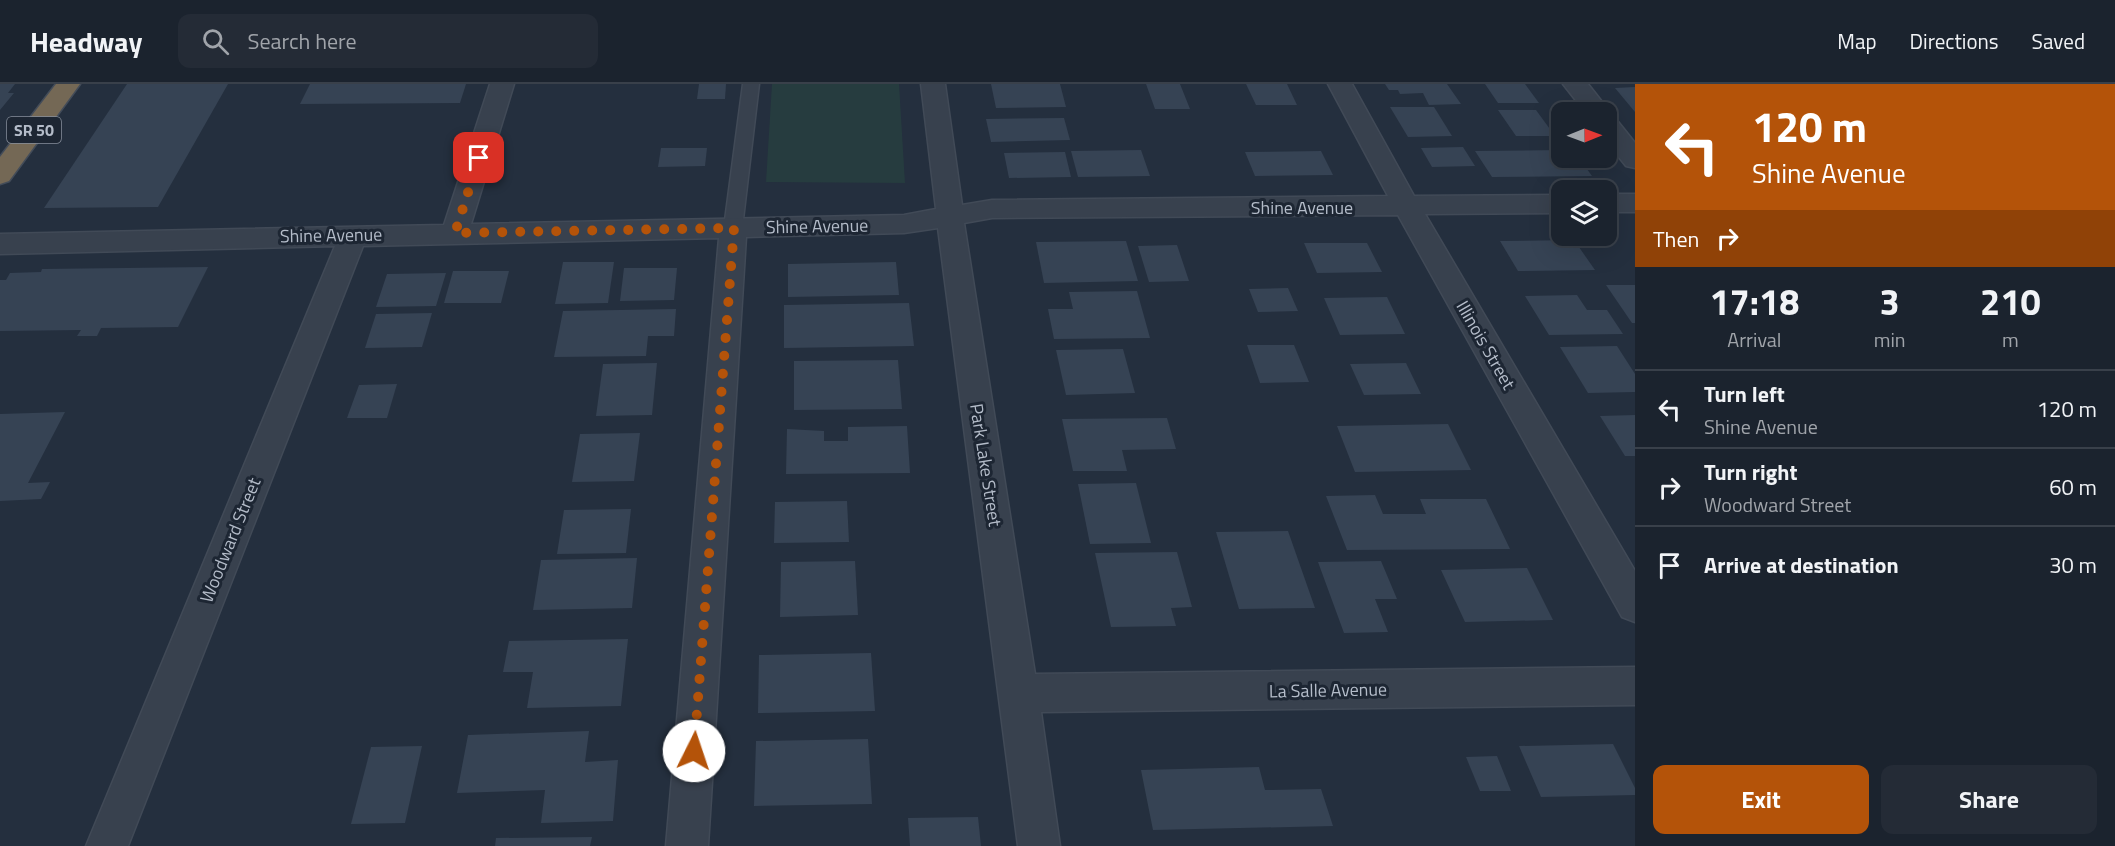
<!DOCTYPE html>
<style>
body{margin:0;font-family:"Titillium Web",sans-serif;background:#242b36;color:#f1f3f6;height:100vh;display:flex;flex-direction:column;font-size:22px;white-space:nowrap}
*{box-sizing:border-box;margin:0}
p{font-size:20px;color:#a0a4aa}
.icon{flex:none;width:33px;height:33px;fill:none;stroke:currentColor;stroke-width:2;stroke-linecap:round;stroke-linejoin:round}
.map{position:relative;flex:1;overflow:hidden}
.details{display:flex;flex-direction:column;background:#1b232e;width:480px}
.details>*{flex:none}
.banner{background:#b45309;color:#fff;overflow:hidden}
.needle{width:39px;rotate:89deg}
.controls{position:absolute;left:1551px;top:18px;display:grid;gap:12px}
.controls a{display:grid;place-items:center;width:66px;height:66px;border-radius:12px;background:#1b232e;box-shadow:0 6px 24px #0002,0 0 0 2px #39404a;font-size:30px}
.pin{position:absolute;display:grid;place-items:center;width:51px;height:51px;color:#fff;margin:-26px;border-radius:12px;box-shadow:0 3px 9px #0006}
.me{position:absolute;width:66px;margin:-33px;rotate:4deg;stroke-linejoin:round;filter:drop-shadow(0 0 4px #0008)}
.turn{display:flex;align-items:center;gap:21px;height:126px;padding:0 18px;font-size:27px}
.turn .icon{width:78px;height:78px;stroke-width:2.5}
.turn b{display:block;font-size:42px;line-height:51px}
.then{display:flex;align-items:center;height:57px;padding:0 18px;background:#0003;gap:12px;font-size:22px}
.eta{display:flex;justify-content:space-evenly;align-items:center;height:102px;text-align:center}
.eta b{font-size:36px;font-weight:700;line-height:42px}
.button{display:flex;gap:12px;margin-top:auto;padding:12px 18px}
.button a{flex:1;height:69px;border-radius:12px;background:#b45309;color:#fff;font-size:24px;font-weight:700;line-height:69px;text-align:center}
.button a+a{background:#242b36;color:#f1f3f6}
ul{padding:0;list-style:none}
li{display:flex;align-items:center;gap:18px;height:78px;padding:0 18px;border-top:2px solid #39404a}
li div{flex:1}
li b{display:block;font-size:22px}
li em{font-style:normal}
header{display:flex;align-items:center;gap:36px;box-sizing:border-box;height:84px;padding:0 30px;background:#1b232e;border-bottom:2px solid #39404a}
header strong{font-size:28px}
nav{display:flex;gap:33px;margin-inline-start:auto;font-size:21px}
.search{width:420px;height:54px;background:#242b36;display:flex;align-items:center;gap:15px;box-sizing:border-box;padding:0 21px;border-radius:12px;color:#a0a4aa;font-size:22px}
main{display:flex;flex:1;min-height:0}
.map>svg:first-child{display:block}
</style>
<header>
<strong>Headway</strong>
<div class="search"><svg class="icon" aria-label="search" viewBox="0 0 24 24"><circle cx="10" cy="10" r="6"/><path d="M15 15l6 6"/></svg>Search here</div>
<nav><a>Map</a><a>Directions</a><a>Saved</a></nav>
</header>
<main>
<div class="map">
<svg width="1635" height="762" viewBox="0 0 1635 762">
<rect width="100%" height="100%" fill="#242f3e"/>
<!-- green -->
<path fill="#263c3f" d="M772,0h127l6,99 -139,-1z"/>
<!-- building -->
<g fill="#364354">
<path d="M0,0h15l-7,9h6l-14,17z"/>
<path d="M127,0h101l-70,123 -114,1z"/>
<path d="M310,0h156l-6,19 -160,1z"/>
<path d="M699,0h27l-1,15h-28z"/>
<path d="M991,0h69l6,23 -70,1z"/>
<path d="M1146,0h34l10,25h-35z"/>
<path d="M1246,0h41l10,21h-41z"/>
<path d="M1385,0h62l14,20 -32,1 -6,-12 -23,1 -2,-4h-9z"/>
<path d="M1485,0h40l14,19h-41z"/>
<path d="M1635,3v25l-20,-24z"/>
<path d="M1390,23h44l18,29 -44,1z"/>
<path d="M1498,26h38l19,26h-39z"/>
<path d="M1064,34l6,22 -79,2 -5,-23z"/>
<path d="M1463,63l12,19 -43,1 -11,-19z"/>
<path d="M661,64h46l-2,18 -47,1z"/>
<path d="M1141,66l9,26 -72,1 -7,-26z"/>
<path d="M1562,66v8h17l13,18 -100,1 -17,-26z"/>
<path d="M1321,67l12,24 -78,1 -10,-24z"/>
<path d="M1065,68l6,25 -62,1 -5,-25z"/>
<path d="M1574,156l21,30 -77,1 -18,-30z"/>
<path d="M1126,157l12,40 -94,2 -8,-41z"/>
<path d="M1304,159h63l15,29 -65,1z"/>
<path d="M1177,161l12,36 -40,1 -11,-36z"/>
<path d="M563,178h51l-6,41 -53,1z"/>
<path d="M896,178l3,33 -111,2v-33z"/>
<path d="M208,183l-30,60 -77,1 -4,8h-20l4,-6 -81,1v-51h6l4,-7 31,-1 1,-3z"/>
<path d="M624,184h53l-3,32 -54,1z"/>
<path d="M453,187h56l-8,32h-57z"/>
<path d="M446,189l-10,33 -60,1 11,-33z"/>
<path d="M1606,201h29v38h-3z"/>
<path d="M1288,204l10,23 -40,1 -9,-23z"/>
<path d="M1137,207l13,47 -96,1 -6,-30h25l-4,-17z"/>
<path d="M1577,211l10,15h20l16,24 -74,1 -24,-39z"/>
<path d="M1387,213l18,37 -65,1 -16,-37z"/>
<path d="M909,219l5,43 -130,2v-43z"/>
<path d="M676,225l-2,27h-26l-2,20 -92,1 9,-46z"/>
<path d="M432,229l-10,34 -57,1 11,-34z"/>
<path d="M1247,261h47l15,37 -49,1z"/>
<path d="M1617,262l18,28v18l-47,1 -28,-46z"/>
<path d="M1123,265l12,44 -69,2 -10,-45z"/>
<path d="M898,276l4,49 -108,1v-49z"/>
<path d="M657,279l-5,52 -56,1 7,-52z"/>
<path d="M1406,279l15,31 -57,1 -14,-31z"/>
<path d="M397,300l-10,34h-40l12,-33z"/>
<path d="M65,328l-37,71 22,-1 -9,17 -41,2v-87z"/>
<path d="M1635,331v41h-10l-25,-40z"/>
<path d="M1167,334l9,31 -54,1 5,21h-54l-11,-52z"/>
<path d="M1448,340l23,46 -116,2 -18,-46z"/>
<path d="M907,342l3,47 -124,1 1,-45 37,2v10h24v-14z"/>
<path d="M640,349l-6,48 -62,1 8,-48z"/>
<path d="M1136,399l15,60 -61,1 -12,-60z"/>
<path d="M1375,411l8,19h43l-6,-15h66l24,50 -163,1 -21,-54z"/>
<path d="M847,417l2,41 -75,1 1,-41z"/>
<path d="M631,425l-5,44 -69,1 7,-44z"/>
<path d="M1288,447l27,77 -76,1 -23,-77z"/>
<path d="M1177,468l15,55 -21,1 5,18 -65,1 -16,-74z"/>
<path d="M637,474l-5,50 -99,2 8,-50z"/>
<path d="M855,477l3,54 -78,2 1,-55z"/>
<path d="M1381,477l16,38h-22l13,33 -44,1 -26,-71z"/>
<path d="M1527,484l26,52 -88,2 -24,-52z"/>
<path d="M628,555l-7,67 -94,2 6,-36h-30l6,-31z"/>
<path d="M871,569l4,58 -117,2 1,-58z"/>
<path d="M589,647l-4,31 33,-2 -5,61 -72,2 4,-33 -88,3 11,-58z"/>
<path d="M868,655l4,65 -118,2 2,-65z"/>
<path d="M1613,660l22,44v7l-94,2 -22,-51z"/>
<path d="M422,662l-17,77 -54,1 20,-77z"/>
<path d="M1497,672l14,35h-31l-14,-34z"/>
<path d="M1259,683l6,23 56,-1 12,37 -180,4 -12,-60z"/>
<path d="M978,733l3,29h-71l-2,-28z"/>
<path d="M592,753l-2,9h-95l1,-8z"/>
</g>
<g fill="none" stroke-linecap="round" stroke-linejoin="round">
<defs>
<path id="lane" d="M743,0h16l-17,144 -3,4h-12l-3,-4z"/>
<g id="street">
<path d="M490,0h24l-43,140 433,-9 32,-6 -15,-125h24l17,121 30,-5 396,-4 -60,-112h24l62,112 148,-1v18l-137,1 210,357v51l-13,-5 -224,-402 -406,3 -28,5 71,451 600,-7v38l-594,7 19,134h-42l-80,-618 -34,5 -158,4 -38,609h-42l53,-608 -356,8 -235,600h-42l249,-600 -335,8v-20l444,-9z"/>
<path d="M1563,0h25l22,28 -3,5 8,1 20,25v25l-9,-2 -20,-25v-29h-21z"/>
<rect x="1606" y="110" width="29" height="18"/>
</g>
<path id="highway" d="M56,0h24l-71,97 -9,3v-27z"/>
</defs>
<!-- lane casing -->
<use href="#lane" stroke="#414a57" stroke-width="3"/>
<!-- street casing -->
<use href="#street" stroke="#414a57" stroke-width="3"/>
<!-- highway casing -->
<use href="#highway" stroke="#434c59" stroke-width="3"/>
<!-- lane -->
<use href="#lane" fill="#38414e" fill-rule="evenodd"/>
<!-- street -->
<use href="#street" fill="#38414e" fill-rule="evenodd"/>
<!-- highway -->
<use href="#highway" fill="#746855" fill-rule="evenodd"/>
</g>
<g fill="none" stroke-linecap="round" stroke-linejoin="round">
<!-- route -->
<path stroke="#b45309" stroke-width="10" stroke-dasharray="0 18" d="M479,74l-24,75 279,-5 -40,523"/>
</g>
<g text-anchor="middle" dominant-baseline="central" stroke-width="6" stroke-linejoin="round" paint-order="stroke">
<!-- shield labels -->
<rect fill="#1d2633" stroke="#878f9c" stroke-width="1.5" x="7" y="33" width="54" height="26" rx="4.5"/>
<g font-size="16" font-weight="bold" fill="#b4bcc9">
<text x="34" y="46">SR 50</text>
</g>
<!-- street labels -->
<g font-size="18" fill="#b4bcc9" stroke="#1d2633">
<text x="1302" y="123">Shine Avenue</text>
<text transform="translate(817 142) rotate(-1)">Shine Avenue</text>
<text transform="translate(331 151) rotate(-1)">Shine Avenue</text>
<text transform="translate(1486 261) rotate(60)">Illinois Street</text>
<text transform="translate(986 381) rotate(81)">Park Lake Street</text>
<text transform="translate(230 456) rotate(-68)">Woodward Street</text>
<text transform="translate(1328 606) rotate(-1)">La Salle Avenue</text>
</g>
</g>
</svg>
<div class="controls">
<a><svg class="needle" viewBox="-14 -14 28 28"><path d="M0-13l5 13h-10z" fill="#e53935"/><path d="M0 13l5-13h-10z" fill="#a0a4aa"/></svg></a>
<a><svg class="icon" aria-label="layers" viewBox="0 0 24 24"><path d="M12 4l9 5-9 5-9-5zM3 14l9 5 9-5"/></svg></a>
</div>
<div class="pin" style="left:479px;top:74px;background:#d93025"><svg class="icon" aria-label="arrive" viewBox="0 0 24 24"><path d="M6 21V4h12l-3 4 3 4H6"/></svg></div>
<svg class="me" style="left:694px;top:667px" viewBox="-20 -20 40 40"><circle r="19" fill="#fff"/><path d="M0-13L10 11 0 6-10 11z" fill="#b45309"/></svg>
</div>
<section class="details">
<div class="banner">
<div class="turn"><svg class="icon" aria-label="left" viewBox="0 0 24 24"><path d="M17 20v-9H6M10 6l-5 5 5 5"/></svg><div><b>120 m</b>Shine Avenue</div></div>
<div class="then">Then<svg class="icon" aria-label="right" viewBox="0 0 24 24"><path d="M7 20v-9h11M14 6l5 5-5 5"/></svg></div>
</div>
<div class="eta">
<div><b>17:18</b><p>Arrival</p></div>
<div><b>3</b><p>min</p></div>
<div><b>210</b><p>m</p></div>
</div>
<ul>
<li><svg class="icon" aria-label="left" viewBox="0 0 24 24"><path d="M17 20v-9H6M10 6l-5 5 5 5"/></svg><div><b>Turn left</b><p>Shine Avenue</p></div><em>120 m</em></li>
<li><svg class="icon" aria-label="right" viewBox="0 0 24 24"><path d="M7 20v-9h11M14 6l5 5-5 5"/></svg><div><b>Turn right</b><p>Woodward Street</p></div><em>60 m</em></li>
<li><svg class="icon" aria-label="arrive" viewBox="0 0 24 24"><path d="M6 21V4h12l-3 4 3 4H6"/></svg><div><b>Arrive at destination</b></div><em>30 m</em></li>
</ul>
<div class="button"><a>Exit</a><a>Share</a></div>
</section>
</main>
